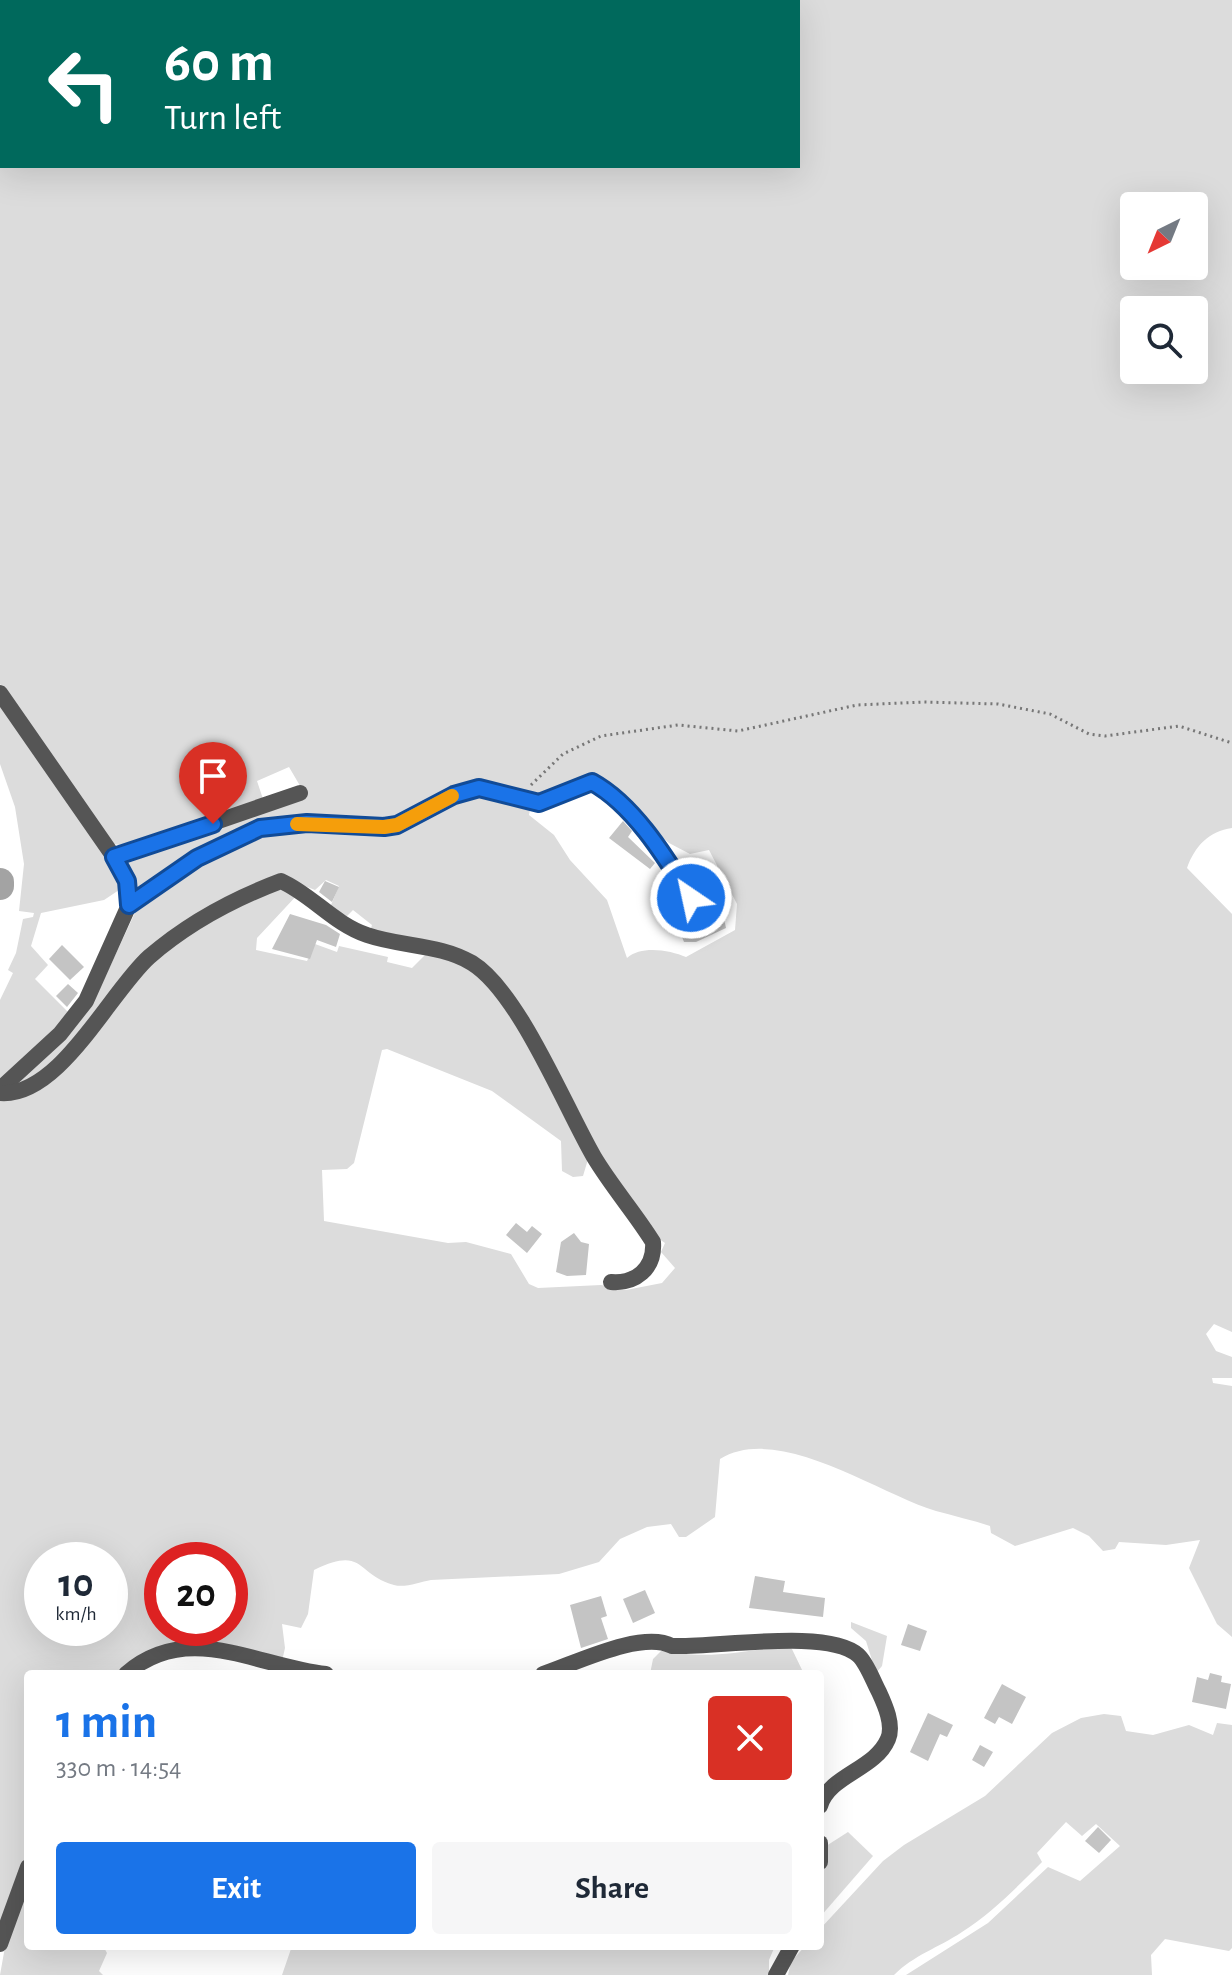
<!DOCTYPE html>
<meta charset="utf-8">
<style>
body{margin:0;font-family:"Alegreya Sans",sans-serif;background:#f6f6f7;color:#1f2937;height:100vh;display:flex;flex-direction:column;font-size:30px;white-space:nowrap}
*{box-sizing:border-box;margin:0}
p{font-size:26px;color:#747a83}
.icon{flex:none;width:44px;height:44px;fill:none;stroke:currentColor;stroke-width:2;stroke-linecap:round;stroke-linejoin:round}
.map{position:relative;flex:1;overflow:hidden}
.details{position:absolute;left:24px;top:1670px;width:800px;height:280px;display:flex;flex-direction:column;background:#fff;border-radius:8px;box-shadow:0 8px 32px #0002}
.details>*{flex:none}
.hud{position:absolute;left:0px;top:0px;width:800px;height:168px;box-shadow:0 8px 32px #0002;background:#00695c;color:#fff;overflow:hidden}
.needle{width:52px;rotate:223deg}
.fabs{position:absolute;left:1120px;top:192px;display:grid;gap:16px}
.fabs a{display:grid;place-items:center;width:88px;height:88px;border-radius:8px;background:#fff;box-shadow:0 8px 32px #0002;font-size:40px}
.speed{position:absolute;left:24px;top:1542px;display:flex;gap:16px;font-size:40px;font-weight:700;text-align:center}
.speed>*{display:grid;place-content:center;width:104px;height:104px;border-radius:50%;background:#fff;box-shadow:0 8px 32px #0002;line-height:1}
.speed small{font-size:20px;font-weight:400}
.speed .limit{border:12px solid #d22;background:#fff;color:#111}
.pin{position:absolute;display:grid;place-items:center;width:68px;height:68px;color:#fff;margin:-82px -34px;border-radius:50% 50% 50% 0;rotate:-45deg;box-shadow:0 0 8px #0007}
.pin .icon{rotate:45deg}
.me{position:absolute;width:88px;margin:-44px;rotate:326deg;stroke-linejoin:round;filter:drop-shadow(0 0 6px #0008)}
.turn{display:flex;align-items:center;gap:28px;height:168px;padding:0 32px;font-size:36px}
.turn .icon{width:104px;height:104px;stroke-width:2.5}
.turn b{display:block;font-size:56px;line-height:68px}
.round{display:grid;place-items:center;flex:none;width:84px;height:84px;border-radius:8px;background:#f6f6f7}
.summary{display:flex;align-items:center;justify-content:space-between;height:136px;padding:0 32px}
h1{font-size:48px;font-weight:700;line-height:60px;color:#1a73e8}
.cta{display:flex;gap:16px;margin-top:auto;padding:16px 32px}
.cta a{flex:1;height:92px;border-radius:8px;background:#1a73e8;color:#fff;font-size:32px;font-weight:700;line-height:92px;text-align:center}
.cta a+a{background:#f6f6f7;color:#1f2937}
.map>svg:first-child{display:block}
</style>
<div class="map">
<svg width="1232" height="1975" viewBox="0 0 1232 1975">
<rect width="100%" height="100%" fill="#fff"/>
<!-- green -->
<g fill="#dcdcdc" fill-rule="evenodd">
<path d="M0,0h1232v828c-23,3 -37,18 -45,40l45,46v418l-18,-8 -8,10 10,17 16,6v21h-20l1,5 19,3v251l-15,-13 -28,-56 11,-28 -34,5 -47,-3 -4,7 -12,2 -14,-15 -16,-8 -58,18 -24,-13 -1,-7c-18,-6 -36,-10 -54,-15 -59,-18 -157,-88 -216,-52l-5,58 -29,20h-7l-8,-13 -24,3 -27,12 -21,23 -40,12 -128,6c-11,2 -26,8 -37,5 -38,-10 -29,-40 -80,-15l-6,44 -7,14 -19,-4 3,24 -3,13 -74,-19 -51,9 -36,23h-93v176l-28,79v-828c71,-19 100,-92 149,-140 37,-35 85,-59 132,-77l18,9 -42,45 -1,12 51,11 8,-17 22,8 2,-6 49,11 -1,5 25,6 16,-16c15,3 34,6 46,16 52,41 81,132 115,188l-6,20 -10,1 -11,-6 -1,-30 -69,-50 -105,-42 -5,1 -28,113 -7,6 -25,1 2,51 124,22 18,-1 45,12 18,30 9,4 63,-3 25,5 36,-7 13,-15 -14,-16 4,-9 -13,-9 -54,-75 -63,-119 -40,-61 -33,-26 -92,-22 2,-6 -19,-15 -9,9 -13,-14 8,-19 -13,-6 -11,10 -33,-13 -29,9 -72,41 -50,42 -40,56 -30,32 -39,30 -4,-6 74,-76 48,-103 39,-31 46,-26 20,-9 48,-9 95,5 75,-38h36l32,11 -2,10 25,20 16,25 37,40 20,58c14,-13 43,-8 59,-1l49,-27 2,-26 -28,-54 -19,4 -21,-11 -74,-64c-21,0 -34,16 -53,20l-69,-16 -87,42 -72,-4 -60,4 -36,16 -82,51 -5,-3 -5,-21 7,-12 173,-60 -17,-29 -32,14 6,18c-42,15 -107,52 -150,45l-27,-30 -86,-130zM2,2h796v164h-796zM1134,206h60v60h-60zM1134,310h60v60h-60zM42,1560h68v68h-68zM162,1560h68v68h-68z"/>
<path d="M0,702l104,148 18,38 -18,12 -63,13 -10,33 17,19 -13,14 37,37 -72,70v-86l13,-27 -5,-3 8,-17 7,-34 10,-2 1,-4 -15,-2 5,-47 -9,-57 -15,-43z"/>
<path d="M851,1622l36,14 -5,30 -6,7 -10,-32 -15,-13z"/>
<path d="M790,1645l14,29h-154l3,-15 10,-10c39,13 86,1 127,-4z"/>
<path d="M1104,1714l17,2 5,15 27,4 36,-10 24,10 4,-12 15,2v223l-3,3 -64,-12 -14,16 1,20h-246l82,-52 60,-56 32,14 40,-35 -24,-22 -14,12 -16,-14 -29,31 5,9c-25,25 -50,51 -80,70 -24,16 -48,23 -68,43h-106l3,-13 14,-16h15v-17l63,-68 21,-16 81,-49 67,-63 29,-15z"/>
<path d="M848,1832l25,24 -53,61 3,-69z"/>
<path d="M28,1874v72h75l4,7 -8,18 4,4h-103l8,-45z"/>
<path d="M292,1946h483l-6,14v15h-487z"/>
</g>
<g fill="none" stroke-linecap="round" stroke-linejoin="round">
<!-- river -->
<path stroke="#a3a3a3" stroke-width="28" d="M0,882v4"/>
</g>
<!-- building -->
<g fill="#c4c4c4">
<path d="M623,821l9,10 -4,6 27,26 -5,6 -41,-31z"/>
<path d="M325,881l14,6 -7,15 -13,-10z"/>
<path d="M722,909l4,19 -30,14h-12l-9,-23z"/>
<path d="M290,914l36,11 14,9 -4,13 -19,-7 -7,19 -38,-10z"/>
<path d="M62,945l22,22 -14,13 -21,-21z"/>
<path d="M68,984l10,9 -11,14 -11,-11z"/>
<path d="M516,1223l11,9 5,-6 10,8 -15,19 -21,-18z"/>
<path d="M574,1233l7,9 8,2 -3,31 -19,1 -11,-4 5,-30z"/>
<path d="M755,1576l30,5 -2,11 42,6 -2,19 -74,-9z"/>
<path d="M645,1590l10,23 -22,10 -10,-24z"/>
<path d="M601,1596l6,20 -6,2 7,21 -27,9 -11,-43z"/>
<path d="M908,1624l19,7 -7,20 -19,-6z"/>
<path d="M1210,1673l12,3 -1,6 10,2 -5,25 -34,-7 5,-25 11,3z"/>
<path d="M1002,1684l24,13 -14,27 -13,-7 -4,7 -11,-6z"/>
<path d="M928,1713l25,12 -6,12 -7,-3 -12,27 -18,-9z"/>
<path d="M980,1745l13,7 -9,15 -12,-7z"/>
<path d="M1098,1827l13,13 -12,13 -14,-12z"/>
</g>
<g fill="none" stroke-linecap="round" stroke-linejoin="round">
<!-- path -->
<path stroke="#777" stroke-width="3" stroke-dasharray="2 4" stroke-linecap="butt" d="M531,785l32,-31 38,-18 77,-11 60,6 119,-26 67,-3 74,2 52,10 39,20 16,2 74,-10 53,17"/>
<!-- minor -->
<g stroke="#555" stroke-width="16">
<path d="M0,693l116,167 11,21 2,24 -43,96 -26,33 -60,55"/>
<path d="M114,857l186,-64"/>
<path d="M129,905l68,-47 63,-30 47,-5 77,4 13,-2 57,-30 25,-7 60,15 53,-21c42,22 74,76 99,116"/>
<path d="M0,1093c59,5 110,-101 149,-136 38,-33 84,-58 132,-76 31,14 53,43 86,54 35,12 73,9 105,28 47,29 93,144 122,194 18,30 41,56 59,85 2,27 -18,42 -42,40"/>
<path d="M126,1674c62,-54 132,-7 200,0"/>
<path d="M543,1674c33,-11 99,-44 129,-28 44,2 155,-18 186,9 9,8 15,26 21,37 6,13 15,33 9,47 -13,31 -59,36 -68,67"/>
<path d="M820,1843v19"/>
<path d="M0,1944l28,-77"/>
<path d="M776,1975l16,-29"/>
</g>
</g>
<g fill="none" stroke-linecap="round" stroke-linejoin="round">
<defs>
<path id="route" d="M213,824l-99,33 13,24 2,24 68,-47 63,-30 47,-5 77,4 13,-2 57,-30 25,-7 60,15 53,-21c42,23 74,76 99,116"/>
</defs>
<!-- route casing -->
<use href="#route" stroke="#114b97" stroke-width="20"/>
<!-- route -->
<use href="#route" stroke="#1a73e8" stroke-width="14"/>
<!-- slow -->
<path stroke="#f59e0b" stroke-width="14" d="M297,824l87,3 13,-2 55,-29"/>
</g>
</svg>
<div class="fabs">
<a><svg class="needle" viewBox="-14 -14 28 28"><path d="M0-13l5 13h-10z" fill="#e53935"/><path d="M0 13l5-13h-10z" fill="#747a83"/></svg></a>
<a><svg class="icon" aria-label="search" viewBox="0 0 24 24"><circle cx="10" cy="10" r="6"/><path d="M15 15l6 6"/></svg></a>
</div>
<div class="speed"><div>10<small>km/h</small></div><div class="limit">20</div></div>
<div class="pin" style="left:213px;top:824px;background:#d93025"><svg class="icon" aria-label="arrive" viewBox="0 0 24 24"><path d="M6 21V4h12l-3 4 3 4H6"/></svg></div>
<svg class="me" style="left:691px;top:898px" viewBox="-20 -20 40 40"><circle r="17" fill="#1a73e8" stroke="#fff" stroke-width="3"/><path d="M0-11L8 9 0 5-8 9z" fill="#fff"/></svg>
<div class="hud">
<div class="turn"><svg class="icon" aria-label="left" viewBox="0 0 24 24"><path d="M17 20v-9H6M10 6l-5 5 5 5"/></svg><div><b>60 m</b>Turn left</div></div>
</div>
<section class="details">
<div class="summary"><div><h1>1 min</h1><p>330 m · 14:54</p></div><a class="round" style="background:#d93025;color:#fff"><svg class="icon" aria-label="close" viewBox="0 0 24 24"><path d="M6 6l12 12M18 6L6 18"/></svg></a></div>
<div class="cta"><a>Exit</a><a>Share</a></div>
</section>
</div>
